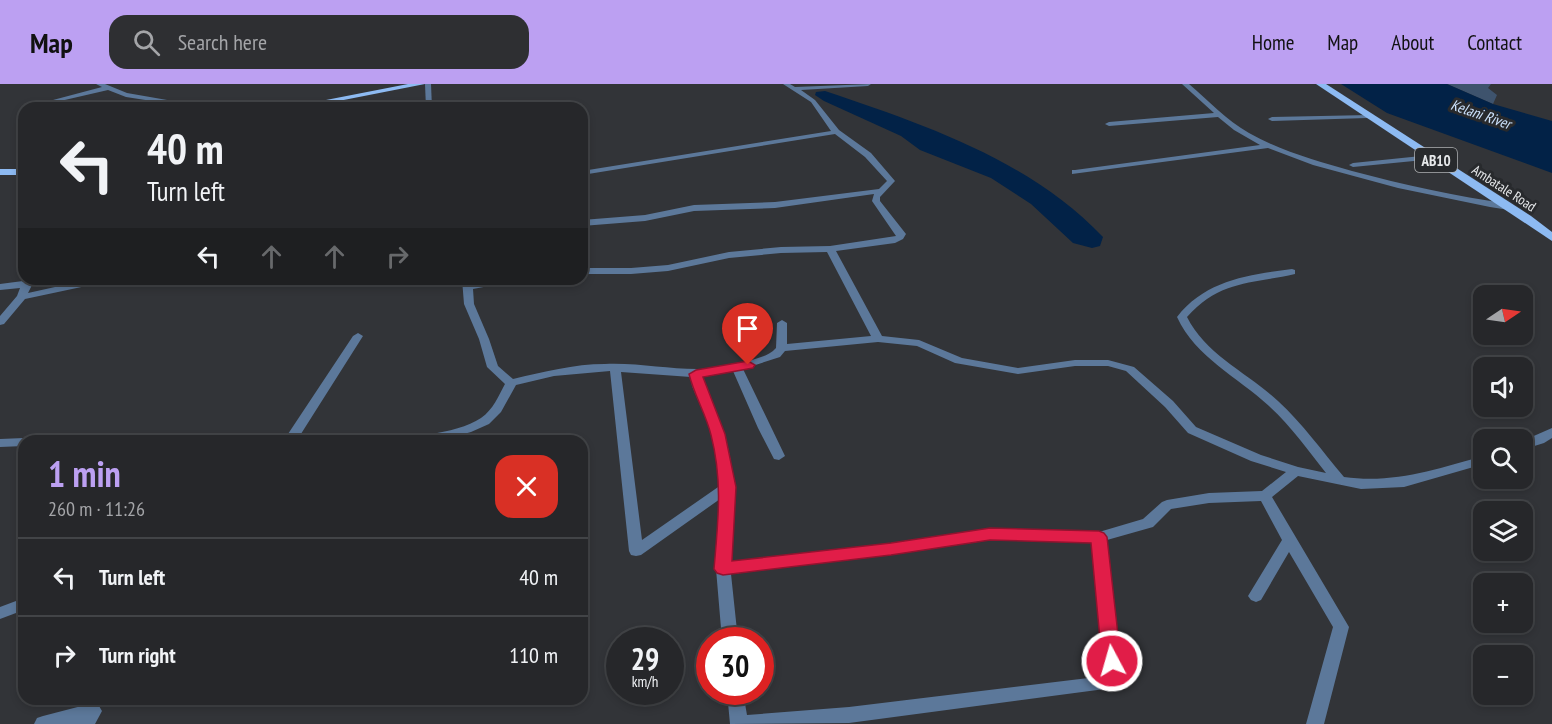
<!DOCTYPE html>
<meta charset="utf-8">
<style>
body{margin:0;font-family:"PT Sans Narrow",sans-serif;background:#2e2f32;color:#f1f3f6;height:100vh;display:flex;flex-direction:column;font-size:22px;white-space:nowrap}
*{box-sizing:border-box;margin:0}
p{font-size:20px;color:#a4a5a8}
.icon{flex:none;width:33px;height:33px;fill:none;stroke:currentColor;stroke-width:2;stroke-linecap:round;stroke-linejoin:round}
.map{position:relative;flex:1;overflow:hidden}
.drawer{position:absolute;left:18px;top:351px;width:570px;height:270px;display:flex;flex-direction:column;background:#26272a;border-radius:18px;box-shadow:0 3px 9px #0003,0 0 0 2px #424447}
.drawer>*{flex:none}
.hud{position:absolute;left:18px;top:18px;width:570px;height:183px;border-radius:18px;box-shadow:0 3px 9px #0003,0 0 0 2px #424447;background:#26272a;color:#f1f3f6;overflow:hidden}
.needle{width:39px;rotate:77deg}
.buttons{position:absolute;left:1473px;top:201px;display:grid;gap:12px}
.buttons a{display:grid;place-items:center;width:60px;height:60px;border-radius:12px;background:#26272a;box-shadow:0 3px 9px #0003,0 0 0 2px #424447;font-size:30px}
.speed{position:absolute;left:606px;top:543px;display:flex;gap:12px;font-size:30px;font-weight:700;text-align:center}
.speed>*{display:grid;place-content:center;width:78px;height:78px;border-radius:50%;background:#26272a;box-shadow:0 3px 9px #0003,0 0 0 2px #424447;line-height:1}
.speed small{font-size:15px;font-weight:400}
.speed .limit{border:9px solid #d22;background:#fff;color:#111}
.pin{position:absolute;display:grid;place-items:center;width:51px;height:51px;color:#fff;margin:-62px -26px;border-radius:50% 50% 50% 0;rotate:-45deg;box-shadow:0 0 6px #0007}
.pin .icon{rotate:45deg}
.me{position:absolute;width:66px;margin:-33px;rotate:354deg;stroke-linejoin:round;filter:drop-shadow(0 0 4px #0008)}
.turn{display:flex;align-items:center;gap:21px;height:126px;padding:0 30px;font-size:27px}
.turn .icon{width:78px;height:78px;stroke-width:2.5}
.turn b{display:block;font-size:42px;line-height:51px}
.lanes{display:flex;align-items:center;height:57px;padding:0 30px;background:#0003;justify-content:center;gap:30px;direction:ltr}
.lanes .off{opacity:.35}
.round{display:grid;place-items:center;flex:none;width:63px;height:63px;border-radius:18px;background:#2e2f32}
.headline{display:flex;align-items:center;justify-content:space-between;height:102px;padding:0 30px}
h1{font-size:36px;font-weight:600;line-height:45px;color:#bca0f2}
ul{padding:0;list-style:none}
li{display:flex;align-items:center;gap:18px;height:78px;padding:0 30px;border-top:2px solid #424447}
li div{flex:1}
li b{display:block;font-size:22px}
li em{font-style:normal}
header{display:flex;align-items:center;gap:36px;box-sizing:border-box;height:84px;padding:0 30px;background:#bca0f2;color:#111}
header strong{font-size:28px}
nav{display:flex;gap:33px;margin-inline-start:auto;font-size:21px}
.search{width:420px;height:54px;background:#2e2f32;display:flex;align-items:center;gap:15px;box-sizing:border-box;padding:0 21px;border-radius:18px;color:#a4a5a8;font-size:22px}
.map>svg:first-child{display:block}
</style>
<header>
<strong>Map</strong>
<div class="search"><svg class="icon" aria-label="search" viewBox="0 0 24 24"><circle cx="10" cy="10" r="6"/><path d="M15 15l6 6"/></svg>Search here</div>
<nav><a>Home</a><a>Map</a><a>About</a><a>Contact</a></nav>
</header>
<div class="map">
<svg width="1552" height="640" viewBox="0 0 1552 640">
<rect width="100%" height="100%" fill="#323438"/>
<!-- green -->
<path fill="#3e536d" d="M1447,0h44l-3,4 9,7 -4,9z"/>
<!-- water -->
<g fill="#022247">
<path d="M1341,0h106l46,20 59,17v52l-165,-60z"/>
<path d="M825,7c98,33 205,69 278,146l-3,9 -8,2 -19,-5 -42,-39 -40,-26 -71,-28 -19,-14 -77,-35 -9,-6 1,-3z"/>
</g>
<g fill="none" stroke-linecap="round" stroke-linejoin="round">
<!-- street -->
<g fill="#5c789a" fill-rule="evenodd">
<path d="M96,0h9l22,9 86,15h-16l-71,-11 -18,-7 -52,12 -3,-2 49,-13z"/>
<path d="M425,0h6l1,24h-6z"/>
<path d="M783,0h7l5,3 76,-3 -3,2 -67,4 14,10 24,30 32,23 24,28 -15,16v4l26,33 -3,5 -8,4 -59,8 46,85 37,4 43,18 56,10 57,-8h33l26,7 39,34 23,26 65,28 37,12 28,6c-18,-23 -35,-47 -57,-67 -31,-29 -73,-48 -92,-89 29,-37 71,-42 115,-48l3,1v4c-44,10 -75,6 -108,43 19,38 61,56 91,84 25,23 44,50 66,76 50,7 92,-8 140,-21v8l-80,23 -43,2 -63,-13 -26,21 77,130 -25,97h-18l27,-97 -44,-75 -28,48 -5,2 -5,-2 -3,-4 34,-56 -21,-39 -52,2 -38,6 -18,18 -46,13 15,142 -2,5 -271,36 -119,1 -3,-32h16l4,23 102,-8 256,-31 -13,-134 -102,-3 -99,15 -160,20 7,66h-16l-6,-71 4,-70 -79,56 -5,1 -5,-1 -2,-4 -19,-180 -56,5 -38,9 -15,27 -12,12 -18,8 -29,8 -177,1 6,-4h15l67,-101 5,-3 5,3 -64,101c48,1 142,7 182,-19 12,-8 18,-23 24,-34l-18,-17 -8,-28 -15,-35 -2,-25h10v4l22,-4h21l-5,3 -37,7 1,15 15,35 9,27 15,13c30,-7 61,-15 92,-15 52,-2 94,15 147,-4 9,-3 18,-5 24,-12l1,-25 5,-3 5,3v21l84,-8 -44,-84 -46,1 -52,5 -61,13 -37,3h-49v-6h49l37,-3 61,-13 52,-5 49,-1 66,-10 -24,-35 2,-7 -99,14 -81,3 -49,10 -63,5v-6l63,-5 49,-10 81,-3 104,-13 8,-8 -22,-24 -30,-23 -253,41v-4l249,-40 -20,-29zM878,258l39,4 38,17 63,11 57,-8h33l18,5 39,36 23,26 63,28 35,11 -24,19 -53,2 -42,7 -5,2 -19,17 -44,13 -109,-3 -99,15 -160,18c2,-44 7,-86 -7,-129 -6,-20 -18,-36 -22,-57l31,-5 25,57 16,31 5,1 6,-4 -42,-87 37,-12 5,-6zM621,288l70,5 1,9 20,47 9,52 -79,55z"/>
<path d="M1182,0h7c20,17 37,36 60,49 32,18 68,28 103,38 52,14 104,25 157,33l4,3 -4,3 -19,-3 -92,-19 -85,-23 -45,-17 -196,26v-4h3l185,-25 -26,-15 -16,-13 -109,9 -4,-2 4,-2 105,-9z"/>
<path d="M1369,31l1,1 -3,2 -95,3 -4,-2 4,-2z"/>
<path d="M1431,71l4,2 -1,2 -81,8 -4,-2 4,-2z"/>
<path d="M25,195h10l-7,14 63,-14h19l-5,3 -80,17 -21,25 -4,1v-9l17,-20 3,-8 -20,2v-6l23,-3z"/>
<path d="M1552,344v10l-8,5 -22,7v-9z"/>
<path d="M86,353h15l6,4h-27z"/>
<path d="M24,354l6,3h-6v5l-24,1v-8z"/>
<path d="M24,514v12l-24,9v-12z"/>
<path d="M93,619l6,3 3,5 -7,13h-61l3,-6 6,-2z"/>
</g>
<!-- primary -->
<g fill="#8dbaf2" fill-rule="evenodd">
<path d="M408,0h17l-122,24h-18z"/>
<path d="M1316,0h10l205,132 21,16v9z"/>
<rect x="0" y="85" width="24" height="6"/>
</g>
</g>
<!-- route -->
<path fill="#e11d48" stroke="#92132f" stroke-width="1.5" d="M748,277l7,4 -2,3 -50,9 22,57 11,53 -4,74 159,-18 99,-15 109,3 5,2 3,4 14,124 -3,6 -6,2 -7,-2 -3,-6 -11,-118 -101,-3 -99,15 -168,20 -6,-2 -3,-4c4,-48 9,-87 -3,-134 -5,-21 -17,-40 -22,-61l7,-4z"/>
<g text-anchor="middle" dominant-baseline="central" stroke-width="6" stroke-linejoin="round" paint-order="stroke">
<!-- far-street labels -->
<g font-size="14" fill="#e7e9eb" stroke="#282a2d">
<text transform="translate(1504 104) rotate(33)">Ambatale Road</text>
</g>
<!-- far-water labels -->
<g font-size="15" font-style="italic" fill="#cbe1fb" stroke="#282a2d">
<text transform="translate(1481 30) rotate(19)">Kelani River</text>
</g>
<!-- shield labels -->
<rect fill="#282a2d" stroke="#aeb0b2" stroke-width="1.5" x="1415" y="64" width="42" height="24" rx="4.5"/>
<g font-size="15" font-weight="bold" fill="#e7e9eb">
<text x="1436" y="76">AB10</text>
</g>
</g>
</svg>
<div class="buttons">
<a><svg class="needle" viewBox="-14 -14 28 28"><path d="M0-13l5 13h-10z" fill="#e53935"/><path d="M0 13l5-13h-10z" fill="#a4a5a8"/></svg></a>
<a><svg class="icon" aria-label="sound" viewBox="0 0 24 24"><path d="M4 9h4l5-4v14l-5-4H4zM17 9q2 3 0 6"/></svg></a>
<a><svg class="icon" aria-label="search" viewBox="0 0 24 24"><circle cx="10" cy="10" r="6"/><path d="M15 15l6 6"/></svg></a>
<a><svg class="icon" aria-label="layers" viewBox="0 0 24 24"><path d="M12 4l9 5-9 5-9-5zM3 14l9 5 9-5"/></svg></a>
<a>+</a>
<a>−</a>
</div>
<div class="speed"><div>29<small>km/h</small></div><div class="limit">30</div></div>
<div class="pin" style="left:748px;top:281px;background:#d93025"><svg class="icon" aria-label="arrive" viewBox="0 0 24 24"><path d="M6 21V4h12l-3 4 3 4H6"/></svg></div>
<svg class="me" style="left:1112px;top:577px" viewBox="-20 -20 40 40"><circle r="17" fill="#e11d48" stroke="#fff" stroke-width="3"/><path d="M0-11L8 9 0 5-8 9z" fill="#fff"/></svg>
<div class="hud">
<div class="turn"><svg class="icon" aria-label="left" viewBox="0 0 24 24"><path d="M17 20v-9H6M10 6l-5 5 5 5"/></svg><div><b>40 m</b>Turn left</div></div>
<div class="lanes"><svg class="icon" aria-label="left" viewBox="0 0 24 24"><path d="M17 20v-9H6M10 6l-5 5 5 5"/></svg><svg class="icon off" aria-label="ahead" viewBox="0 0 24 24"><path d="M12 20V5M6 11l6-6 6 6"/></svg><svg class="icon off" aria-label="ahead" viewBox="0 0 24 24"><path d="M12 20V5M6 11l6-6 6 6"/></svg><svg class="icon off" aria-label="right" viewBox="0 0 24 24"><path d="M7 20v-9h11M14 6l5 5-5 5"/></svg></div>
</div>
<section class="drawer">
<div class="headline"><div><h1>1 min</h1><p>260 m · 11:26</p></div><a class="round" style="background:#d93025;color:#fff"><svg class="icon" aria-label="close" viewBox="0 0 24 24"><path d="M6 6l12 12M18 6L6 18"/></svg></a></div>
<ul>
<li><svg class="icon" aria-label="left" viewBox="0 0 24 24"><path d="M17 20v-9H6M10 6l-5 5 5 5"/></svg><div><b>Turn left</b></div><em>40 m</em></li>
<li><svg class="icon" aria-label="right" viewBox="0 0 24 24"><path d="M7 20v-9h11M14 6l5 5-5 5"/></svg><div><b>Turn right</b></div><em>110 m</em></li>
</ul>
</section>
</div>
